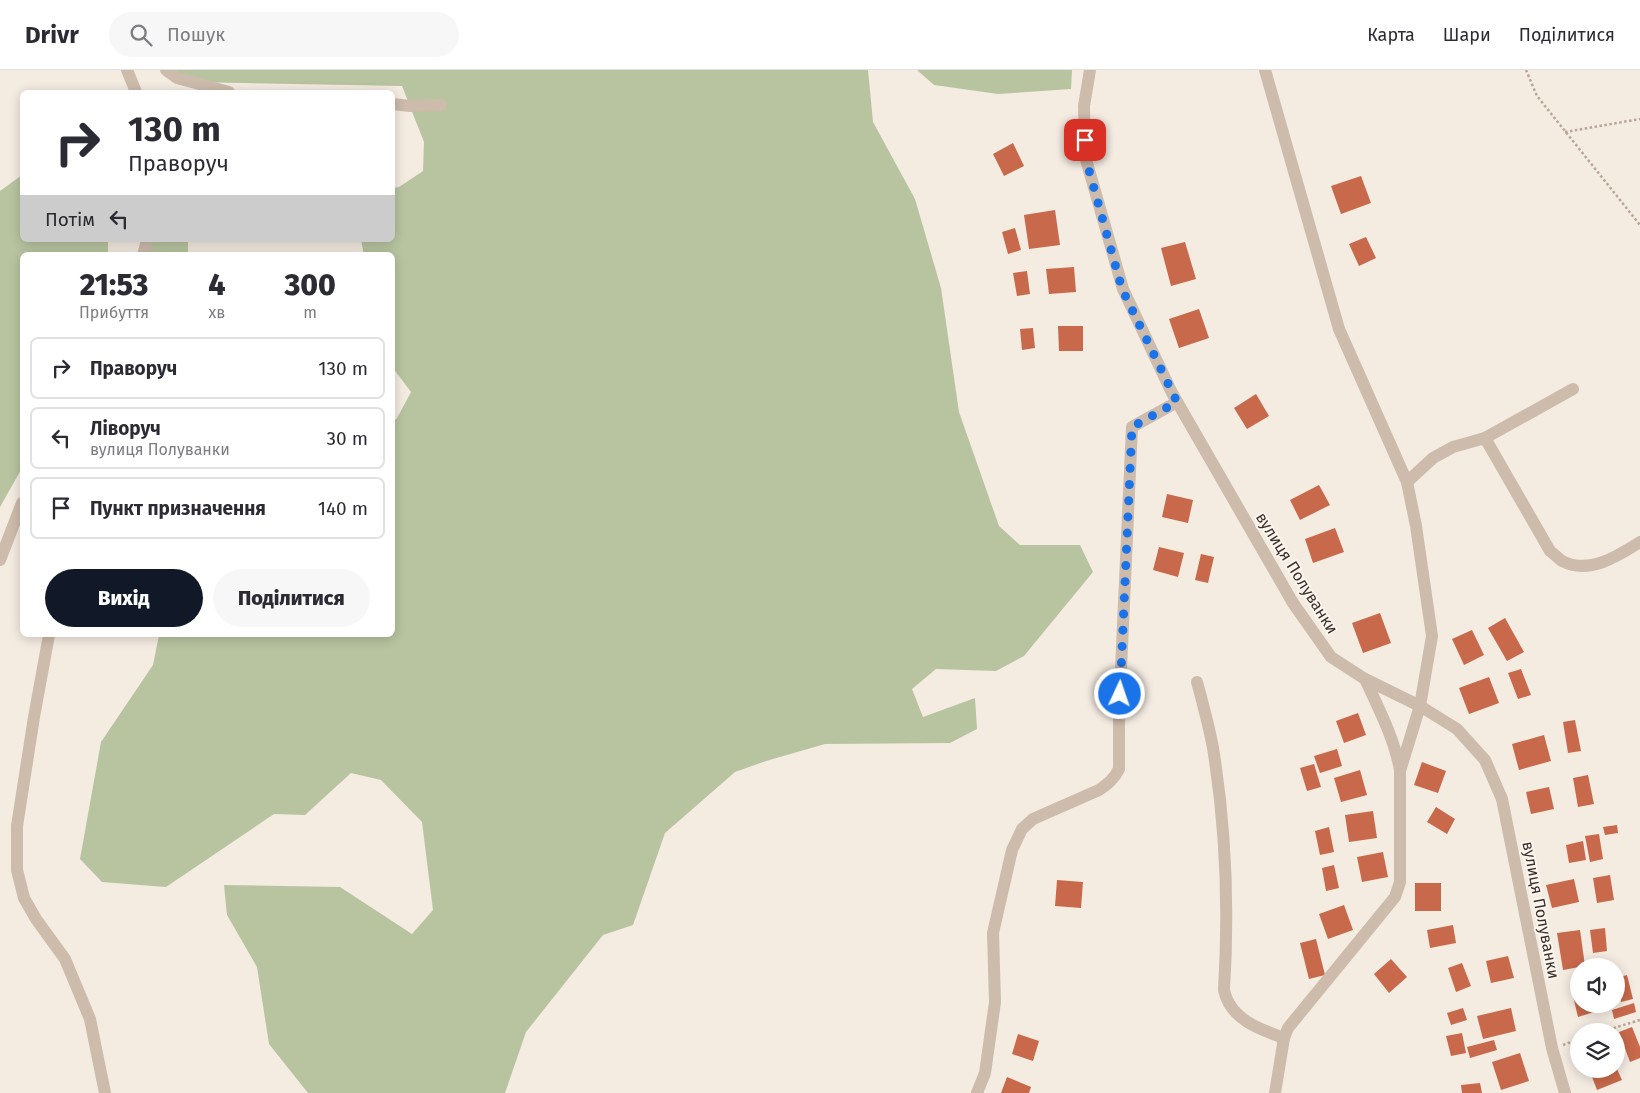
<!DOCTYPE html>
<html lang="uk">
<meta charset="utf-8">
<style>
body{margin:0;font-family:"Fira Sans",sans-serif;background:#f7f7f7;color:#2b2b33;height:100vh;display:flex;flex-direction:column;font-size:19px;white-space:nowrap}
*{box-sizing:border-box;margin:0}
p{font-size:16px;color:#7c7c81}
.icon{flex:none;width:28px;height:28px;fill:none;stroke:currentColor;stroke-width:2;stroke-linecap:round;stroke-linejoin:round}
.map{position:relative;flex:1;overflow:hidden}
.details{position:absolute;left:20px;top:182px;width:375px;height:385px;display:flex;flex-direction:column;background:#fff;border-radius:8px;box-shadow:0 2px 12px #0003}
.details>*{flex:none}
.guide{position:absolute;left:20px;top:20px;width:375px;height:152px;border-radius:8px;box-shadow:0 2px 12px #0003;background:#fff;color:#2b2b33;overflow:hidden}
.fabs{position:absolute;left:1570px;top:888px;display:grid;gap:10px}
.fabs a{display:grid;place-items:center;width:55px;height:55px;border-radius:50%;background:#fff;box-shadow:0 2px 12px #0003;font-size:25px}
.pin{position:absolute;display:grid;place-items:center;width:42px;height:42px;color:#fff;margin:-21px;border-radius:10px;box-shadow:0 2px 8px #0006}
.me{position:absolute;width:55px;margin:-28px;rotate:3deg;stroke-linejoin:round;filter:drop-shadow(0 0 4px #0008)}
.turn{display:flex;align-items:center;gap:18px;height:105px;padding:0 25px;font-size:22px}
.turn .icon{width:65px;height:65px;stroke-width:2.5}
.turn b{display:block;font-size:35px;line-height:42px}
.then{display:flex;align-items:center;height:48px;padding:0 25px;background:#0003;gap:10px;font-size:19px}
.eta{display:flex;justify-content:space-evenly;align-items:center;height:85px;text-align:center}
.eta b{font-size:30px;font-weight:800;line-height:35px}
.cta{display:flex;gap:10px;margin-top:auto;padding:10px 25px}
.cta a{flex:1;height:58px;border-radius:30px;background:#111827;color:#fff;font-size:20px;font-weight:800;line-height:58px;text-align:center}
.cta a+a{background:#f7f7f7;color:#2b2b33}
ul{padding:0;list-style:none}
li{display:flex;align-items:center;gap:15px;height:62px;margin:0 10px 8px;padding:0 15px;border:2px solid #e1e1e2;border-radius:8px}
li div{flex:1}
li b{display:block;font-size:19px}
li em{font-style:normal}
header{display:flex;align-items:center;gap:30px;box-sizing:border-box;height:70px;padding:0 25px;background:#fff;border-bottom:1px solid #e1e1e2}
header strong{font-size:24px}
nav{display:flex;gap:28px;margin-inline-start:auto;font-size:18px}
.search{width:350px;height:45px;background:#f7f7f7;display:flex;align-items:center;gap:12px;box-sizing:border-box;padding:0 18px;border-radius:28px;color:#7c7c81;font-size:19px}
.map>svg:first-child{display:block}
</style>
<header>
<strong>Drivr</strong>
<div class="search"><svg class="icon" aria-label="search" viewBox="0 0 24 24"><circle cx="10" cy="10" r="6"/><path d="M15 15l6 6"/></svg>Пошук</div>
<nav><a>Карта</a><a>Шари</a><a>Поділитися</a></nav>
</header>
<div class="map">
<svg width="1640" height="1023" viewBox="0 0 1640 1023">
<rect width="100%" height="100%" fill="#f4ebe1"/>
<!-- green -->
<g fill="#b8c4a0">
<path d="M175,0h693l5,52 42,77 26,89 18,124 40,114 21,19h60l13,27 -69,84 -28,15 -60,-2 -24,20 11,28 52,-19 2,31 -27,14 -125,1 -59,17 -31,11 -70,61 -32,92 -30,10 -77,97 -21,61h-197l-39,-49 -12,-77 -30,-52 -3,-30 116,2 72,47 21,-24 -11,-88 -41,-42 -30,-7 -46,42 -31,-1 -108,73 -64,-5 -22,-23 21,-117 52,-77 6,-30h233l1,-213 4,-4 14,-26 -18,-24 -1,-113h-28l-3,-15h31l1,-52 6,-1 24,-16 1,-29 -22,-56 -209,-4z"/>
<path d="M917,0h155l-1,19 -73,5 -64,-9z"/>
<path d="M22,105v65h86v15h-86v213l-22,39v-316z"/>
<path d="M150,170h38v15h-39z"/>
</g>
<!-- building -->
<g fill="#c8694b">
<path d="M1013,73l11,23 -20,10 -11,-22z"/>
<path d="M1361,106l10,27 -30,11 -10,-28z"/>
<path d="M1055,140l5,35 -31,4 -5,-34z"/>
<path d="M1015,158l6,22 -13,4 -6,-22z"/>
<path d="M1366,167l10,21 -17,8 -10,-22z"/>
<path d="M1185,172l11,37 -25,7 -10,-38z"/>
<path d="M1074,197l2,25 -27,2 -3,-25z"/>
<path d="M1027,201l3,23 -13,2 -4,-23z"/>
<path d="M1199,239l10,29 -30,10 -10,-29z"/>
<path d="M1058,256h25v25h-24z"/>
<path d="M1033,258l2,20 -13,2 -2,-21z"/>
<path d="M1256,324l13,22 -22,13 -13,-21z"/>
<path d="M1319,415l11,20 -30,15 -10,-20z"/>
<path d="M1167,424l26,6 -5,23 -26,-6z"/>
<path d="M1335,458l9,24 -31,11 -8,-24z"/>
<path d="M1159,477l25,6 -6,24 -25,-7z"/>
<path d="M1201,484l13,3 -6,26 -13,-3z"/>
<path d="M1380,543l11,30 -28,10 -11,-30z"/>
<path d="M1505,548l19,34 -17,9 -19,-33z"/>
<path d="M1472,560l12,25 -20,10 -12,-26z"/>
<path d="M1521,599l10,26 -13,4 -10,-26z"/>
<path d="M1489,607l10,26 -30,11 -10,-26z"/>
<path d="M1358,643l8,22 -22,8 -8,-22z"/>
<path d="M1575,650l6,31 -13,2 -5,-31z"/>
<path d="M1544,665l7,26 -32,9 -7,-26z"/>
<path d="M1337,679l5,17 -22,7 -6,-17z"/>
<path d="M1422,692l24,9 -8,22 -24,-8z"/>
<path d="M1314,694l7,23 -14,4 -7,-23z"/>
<path d="M1360,700l7,25 -26,7 -7,-24z"/>
<path d="M1588,705l6,29 -16,3 -5,-29z"/>
<path d="M1549,717l5,22 -23,5 -5,-22z"/>
<path d="M1436,737l19,12 -8,15 -20,-12z"/>
<path d="M1373,741l4,27 -28,4 -4,-27z"/>
<path d="M1617,755l1,8 -13,2 -2,-8z"/>
<path d="M1329,757l5,25 -14,3 -5,-24z"/>
<path d="M1599,764l4,25 -13,3 -5,-26z"/>
<path d="M1583,771l3,19 -17,3 -3,-18z"/>
<path d="M1383,782l5,25 -26,5 -5,-25z"/>
<path d="M1334,795l5,23 -13,3 -4,-23z"/>
<path d="M1610,805l4,25 -17,3 -4,-25z"/>
<path d="M1574,809l5,23 -27,6 -6,-23z"/>
<path d="M1057,810l26,2 -2,26 -26,-2z"/>
<rect x="1415" y="813" width="26" height="28"/>
<path d="M1344,835l9,25 -25,9 -9,-25z"/>
<path d="M1453,855l3,18 -26,5 -3,-18z"/>
<path d="M1605,858l2,23 -14,2 -3,-23z"/>
<path d="M1580,860l5,36 -22,4 -6,-37z"/>
<path d="M1316,869l9,36 -16,4 -9,-36z"/>
<path d="M1508,886l6,22 -23,5 -5,-22z"/>
<path d="M1391,889l16,18 -18,16 -15,-19z"/>
<path d="M1462,893l9,23 -15,6 -8,-24z"/>
<path d="M1627,905l6,24 -12,3 -5,-16v-8z"/>
<path d="M1579,920v14h24l1,5 -26,8 -6,-25z"/>
<path d="M1634,933l2,9 -22,7 -2,-9z"/>
<path d="M1463,938l4,12 -16,5 -4,-12z"/>
<path d="M1511,938l5,23 -33,8 -6,-23z"/>
<path d="M1632,957l8,20v11l-10,4 -11,-30z"/>
<path d="M1462,963l4,20 -15,3 -5,-20z"/>
<path d="M1018,964l21,7 -6,20 -21,-7z"/>
<path d="M1494,970l3,10 -27,8 -3,-11z"/>
<path d="M1520,983l9,28 -28,9 -9,-28z"/>
<path d="M1589,999h28l5,11 -25,10z"/>
<path d="M1007,1007l24,10 -2,6h-28z"/>
<path d="M1480,1013l2,10h-20l-1,-8z"/>
</g>
<g fill="none" stroke-linecap="round" stroke-linejoin="round">
<!-- path -->
<g stroke="#b9a596" stroke-width="2.5" stroke-dasharray="2.5 2.5" stroke-linecap="butt">
<path d="M1526,0l11,26 103,129"/>
<path d="M1565,62l75,-13"/>
<path d="M1604,961l36,-11"/>
<path d="M1563,975l16,-6"/>
</g>
<!-- minor -->
<g stroke="#cdbbac" stroke-width="12">
<path d="M127,0l9,22"/>
<path d="M166,0l11,8 52,14"/>
<path d="M1090,0l-6,36 1,50 38,133 49,104 121,210 38,54 34,22 55,27 37,23 28,31 17,39 50,249 13,45"/>
<path d="M1265,0l74,259 68,153 9,44 16,110 -12,70 -20,65v111l-5,15 -107,131 -4,10 -9,55"/>
<path d="M392,34l18,2 31,-1"/>
<path d="M143,185l4,-15"/>
<path d="M1485,368l88,-49"/>
<path d="M1407,412l26,-24 20,-11 32,-9 65,113c4,3 8,7 12,10 27,14 56,-5 78,-19"/>
<path d="M0,490l22,-57"/>
<path d="M49,565l-15,82 -17,109v44l7,28 12,21 29,40 25,60 15,74"/>
<path d="M1365,609c14,30 29,59 35,91"/>
<path d="M1197,612c6,22 12,44 16,66 13,80 16,161 11,242 6,29 35,39 60,48"/>
<path d="M977,1023l8,-20 10,-71 -2,-69 19,-83 10,-21 11,-10 66,-29c9,-6 15,-11 20,-21v-56l13,-286 45,-25"/>
</g>
</g>
<g fill="none" stroke-linecap="round" stroke-linejoin="round">
<!-- route -->
<path stroke="#1a73e8" stroke-width="9" stroke-dasharray="0 16.2" d="M1085,70v16l37,133 55,113 -45,25 -12,267"/>
</g>
<g text-anchor="middle" dominant-baseline="central" stroke-width="4" stroke-linejoin="round" paint-order="stroke">
<!-- street labels -->
<g font-size="16" fill="#3b302b" stroke="#fbf5ee">
<text transform="translate(1297 503) rotate(58)">вулиця Полуванки</text>
<text transform="translate(1541 840) rotate(79)">вулиця Полуванки</text>
</g>
</g>
</svg>
<div class="fabs">
<a><svg class="icon" aria-label="sound" viewBox="0 0 24 24"><path d="M4 9h4l5-4v14l-5-4H4zM17 9q2 3 0 6"/></svg></a>
<a><svg class="icon" aria-label="layers" viewBox="0 0 24 24"><path d="M12 4l9 5-9 5-9-5zM3 14l9 5 9-5"/></svg></a>
</div>
<div class="pin" style="left:1085px;top:70px;background:#d93025"><svg class="icon" aria-label="arrive" viewBox="0 0 24 24"><path d="M6 21V4h12l-3 4 3 4H6"/></svg></div>
<svg class="me" style="left:1120px;top:624px" viewBox="-20 -20 40 40"><circle r="17" fill="#1a73e8" stroke="#fff" stroke-width="3"/><path d="M0-11L8 9 0 5-8 9z" fill="#fff"/></svg>
<div class="guide">
<div class="turn"><svg class="icon" aria-label="right" viewBox="0 0 24 24"><path d="M7 20v-9h11M14 6l5 5-5 5"/></svg><div><b>130 m</b>Праворуч</div></div>
<div class="then">Потім<svg class="icon" aria-label="left" viewBox="0 0 24 24"><path d="M17 20v-9H6M10 6l-5 5 5 5"/></svg></div>
</div>
<section class="details">
<div class="eta">
<div><b>21:53</b><p>Прибуття</p></div>
<div><b>4</b><p>хв</p></div>
<div><b>300</b><p>m</p></div>
</div>
<ul>
<li><svg class="icon" aria-label="right" viewBox="0 0 24 24"><path d="M7 20v-9h11M14 6l5 5-5 5"/></svg><div><b>Праворуч</b></div><em>130 m</em></li>
<li><svg class="icon" aria-label="left" viewBox="0 0 24 24"><path d="M17 20v-9H6M10 6l-5 5 5 5"/></svg><div><b>Ліворуч</b><p>вулиця Полуванки</p></div><em>30 m</em></li>
<li><svg class="icon" aria-label="arrive" viewBox="0 0 24 24"><path d="M6 21V4h12l-3 4 3 4H6"/></svg><div><b>Пункт призначення</b></div><em>140 m</em></li>
</ul>
<div class="cta"><a>Вихід</a><a>Поділитися</a></div>
</section>
</div>
